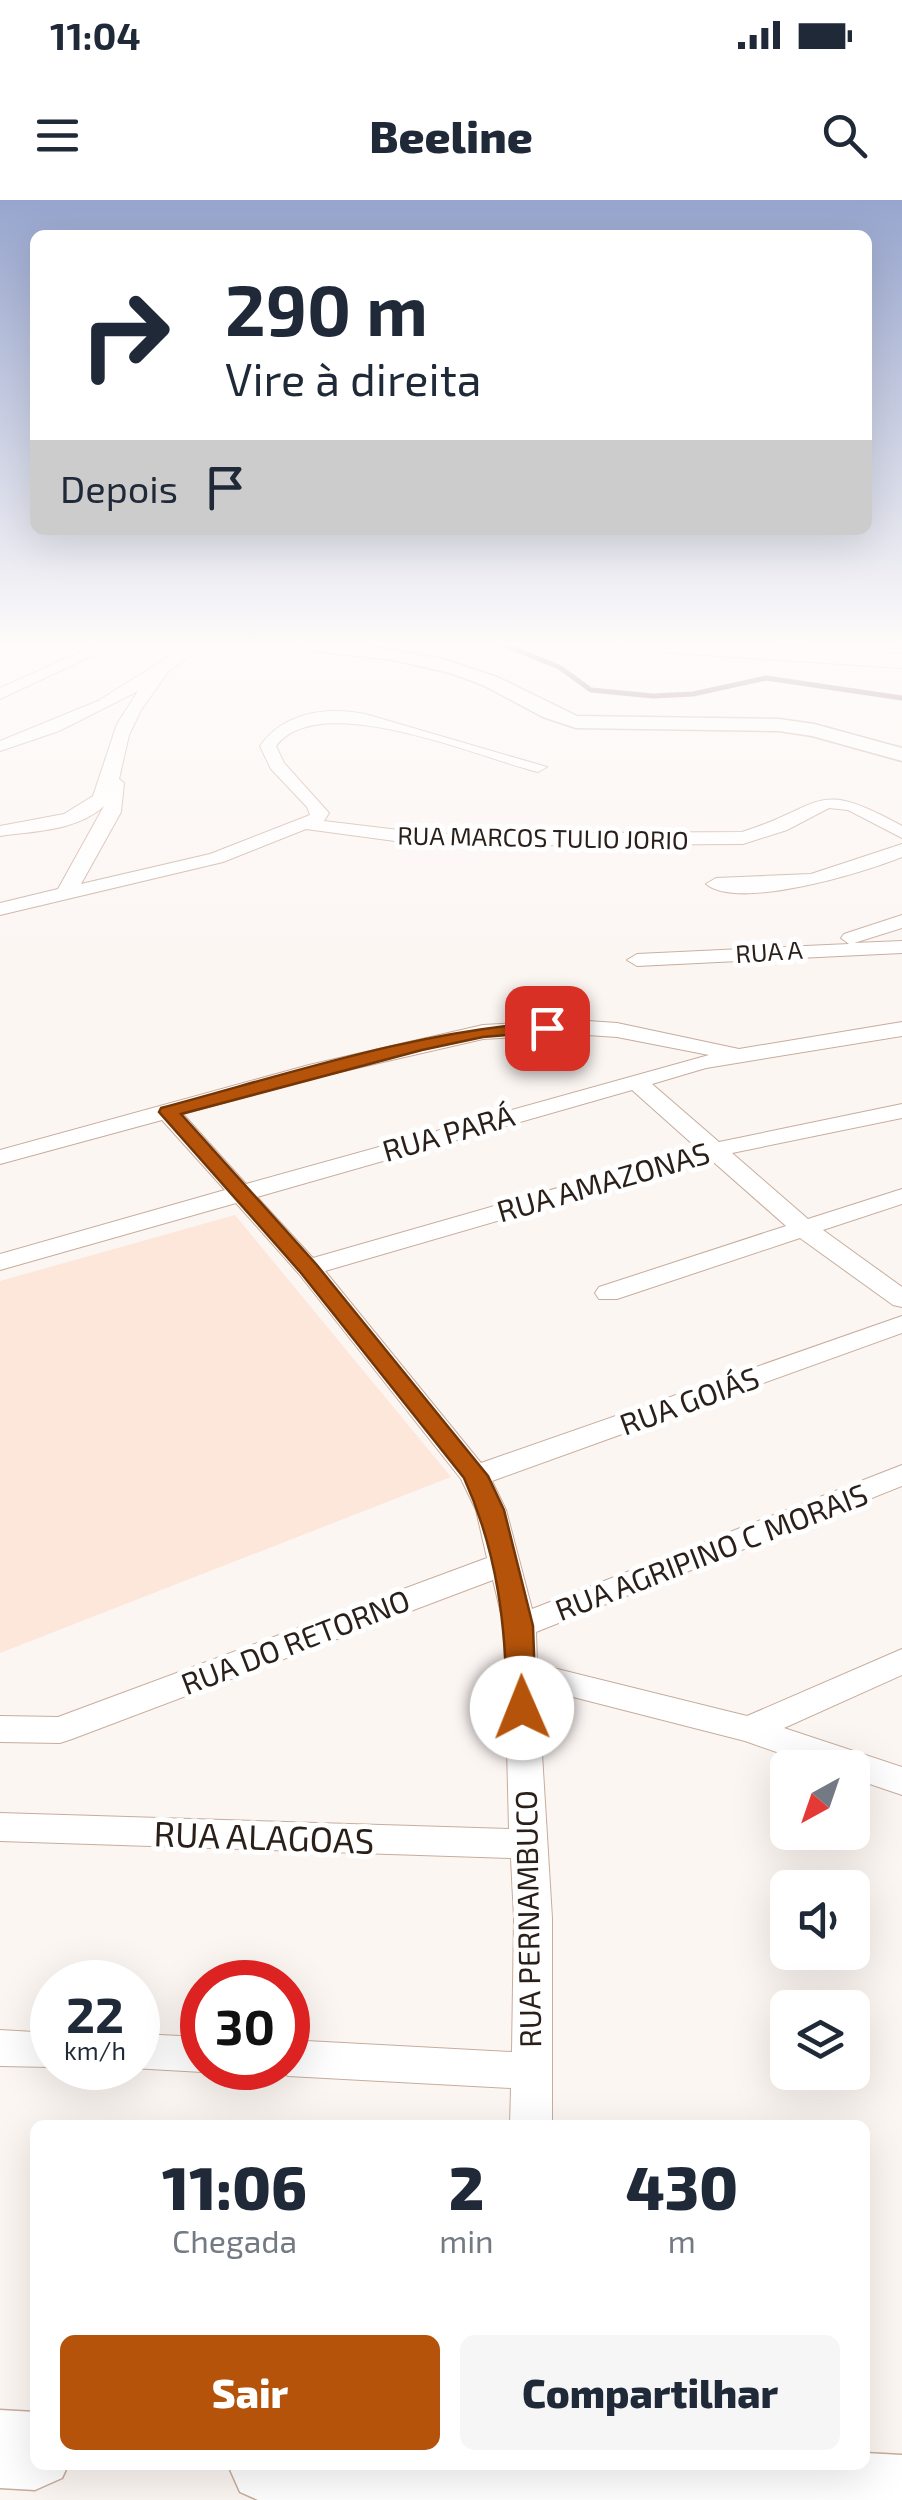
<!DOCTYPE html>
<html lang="pt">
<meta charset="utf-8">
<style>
body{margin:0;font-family:"Exo 2",sans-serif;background:#f6f6f7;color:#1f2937;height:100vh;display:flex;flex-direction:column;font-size:38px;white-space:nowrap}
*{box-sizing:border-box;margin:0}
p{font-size:32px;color:#747a83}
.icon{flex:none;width:55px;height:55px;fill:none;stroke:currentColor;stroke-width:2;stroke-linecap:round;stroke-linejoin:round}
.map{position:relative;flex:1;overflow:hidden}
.drawer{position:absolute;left:30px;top:1920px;width:840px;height:350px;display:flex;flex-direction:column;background:#fff;border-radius:15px;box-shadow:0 10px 40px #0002}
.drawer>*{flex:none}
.banner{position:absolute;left:30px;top:30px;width:842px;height:305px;border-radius:15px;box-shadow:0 10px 40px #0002;background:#fff;color:#1f2937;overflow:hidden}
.needle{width:65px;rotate:220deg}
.fabs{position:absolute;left:770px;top:1550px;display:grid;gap:20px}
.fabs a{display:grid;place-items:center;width:100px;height:100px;border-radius:15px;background:#fff;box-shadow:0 10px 40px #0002;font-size:50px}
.speed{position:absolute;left:30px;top:1760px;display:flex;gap:20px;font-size:50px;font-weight:700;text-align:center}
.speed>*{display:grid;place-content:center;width:130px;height:130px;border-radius:50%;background:#fff;box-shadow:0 10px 40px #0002;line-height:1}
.speed small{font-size:25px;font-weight:400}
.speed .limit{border:15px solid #d22;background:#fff;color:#111}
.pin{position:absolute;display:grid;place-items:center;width:85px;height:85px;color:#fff;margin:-42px;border-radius:20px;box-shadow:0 5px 15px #0006}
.me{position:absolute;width:110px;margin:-55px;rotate:359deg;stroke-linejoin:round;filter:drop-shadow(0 0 8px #0008)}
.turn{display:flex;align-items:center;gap:35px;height:210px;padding:0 30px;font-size:45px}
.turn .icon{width:130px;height:130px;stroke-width:2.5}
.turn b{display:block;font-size:70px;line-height:85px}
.then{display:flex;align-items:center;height:95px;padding:0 30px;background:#0003;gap:20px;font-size:38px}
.eta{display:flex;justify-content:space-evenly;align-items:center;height:170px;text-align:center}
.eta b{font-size:60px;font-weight:800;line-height:70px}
.primary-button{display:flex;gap:20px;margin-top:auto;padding:20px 30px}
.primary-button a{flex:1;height:115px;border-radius:15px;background:#b45309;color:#fff;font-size:40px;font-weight:800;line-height:115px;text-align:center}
.primary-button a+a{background:#f6f6f7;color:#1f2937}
.status{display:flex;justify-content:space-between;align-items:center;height:70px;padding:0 50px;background:#fff;direction:ltr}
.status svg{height:28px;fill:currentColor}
header{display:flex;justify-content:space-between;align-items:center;height:130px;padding:0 30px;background:#fff;font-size:45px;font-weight:800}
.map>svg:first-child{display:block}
</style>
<div class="status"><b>11:04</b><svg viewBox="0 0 49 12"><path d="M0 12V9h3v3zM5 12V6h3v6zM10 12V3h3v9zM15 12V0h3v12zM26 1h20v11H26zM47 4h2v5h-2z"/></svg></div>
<header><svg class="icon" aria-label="menu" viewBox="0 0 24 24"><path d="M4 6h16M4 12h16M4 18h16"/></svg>Beeline<svg class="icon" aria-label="search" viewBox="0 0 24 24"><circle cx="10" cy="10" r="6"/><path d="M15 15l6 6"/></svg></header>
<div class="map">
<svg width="902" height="2300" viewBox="0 0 902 2300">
<rect width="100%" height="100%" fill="#fcf6f3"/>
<!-- built -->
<path fill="#fde6da" d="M235,1015l216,262 -451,176v-372z"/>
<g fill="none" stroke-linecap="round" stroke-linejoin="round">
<!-- stream -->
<path stroke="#926d7c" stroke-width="5" d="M502,444l57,23 32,23 62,6 40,-2 73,-16 136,20"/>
<defs>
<g id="minor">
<path d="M98,444h19l-117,55v-11z"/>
<path d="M189,444h16l-37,28 -27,38 -12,25 -10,44 5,4 -3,29 -40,72 129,-30 100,-39 -3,-8 -36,-38 -11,-23c23,-33 66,-40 105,-32l182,53 -9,5c-60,-15 -219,-84 -262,-26l8,17 45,50 -5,8 108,13 310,-2c83,-26 72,-55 160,-6v12l-54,-28 -19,-2 -42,22 -44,14 -311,2 -126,-17 -83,33 -223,53v-12l58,-14 46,-83c-27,25 -70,25 -104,30v-10l64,-12 29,-18 24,-72 21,-33 -79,40 -59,20v-10l98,-40z"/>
<path d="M902,644v13c-36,15 -164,54 -196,27l10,-6 95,-4z"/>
<path d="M902,715v13l-48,15 48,-2v12l-265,13 -10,-6 10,-6 212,-10 -8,-6 3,-4z"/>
<path d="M573,820l44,3 122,26 163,-27v14l-196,32 -54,16 67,58 183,-38v14l-170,35 76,66 94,-30v15l-79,26 79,57v20l-9,-2 -93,-67 -183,61h-18l-4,-6 4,-6 187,-61 -76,-67 -385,112 156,192 421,-147v17l-410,148 14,29 26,99 370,-144v21l-366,146 1,32 210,52 155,-67v26l-118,53 118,39v28l-50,-17v-10h-30l-77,-27 -207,-53 14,230v207h-42l1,-37 -223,-12 -16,-8h16v-28l224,12 2,-134 -3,-60 -511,-17v-28l509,16 -5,-203 -11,-46 -421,159 -12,4 -60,-1v-26l58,1 429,-159 -11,-48 -15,-31 -162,-205 -63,-71 -236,67v-16l225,-64 -63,-70 -162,44v-14l309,-85 174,-40zM573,834l44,3 92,18 -463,129 -63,-70 139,-38 161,-37zM632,890l65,58 -384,110 -56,-61z"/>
<path d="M0,1830l52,3v34l-52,-1z"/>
<path d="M138,1834l64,3v31h11l-11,4 -70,-4h6z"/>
</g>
<path id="tertiary" d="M298,444h57l88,15 54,18 80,39 202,3 35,5 88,24v13l-90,-25 -33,-5 -203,-3 -33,-11 -60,-32 -33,-12 -57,-13 -86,-10z"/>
<path id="secondary" d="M615,444h115l172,10v14l-276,-18z"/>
<g id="primary">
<path d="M0,2210l35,2v53h33l-6,13 -27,12 -35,-2z"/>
<path d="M865,2253l37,2v45h-644l-18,-8 -12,-27h637z"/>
</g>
</defs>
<!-- minor casing -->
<use href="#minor" stroke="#c8ac9c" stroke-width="2"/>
<!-- tertiary casing -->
<use href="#tertiary" stroke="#c8ac9c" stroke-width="3"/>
<!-- secondary casing -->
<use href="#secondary" stroke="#c8ac9c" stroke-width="2"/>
<!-- primary casing -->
<use href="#primary" stroke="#c8ac9c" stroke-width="3"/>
<!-- minor -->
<use href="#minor" fill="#fff" fill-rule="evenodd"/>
<!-- tertiary -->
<use href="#tertiary" fill="#fff" fill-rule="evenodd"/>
<!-- secondary -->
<use href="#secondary" fill="#fff" fill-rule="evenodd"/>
<!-- primary -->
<use href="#primary" fill="#fff" fill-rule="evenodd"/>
</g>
<!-- sky -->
<linearGradient id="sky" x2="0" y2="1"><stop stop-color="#97a5ce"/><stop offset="0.58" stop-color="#fefbfa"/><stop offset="1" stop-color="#fefbfa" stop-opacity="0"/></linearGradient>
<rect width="902" height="766" fill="url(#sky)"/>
<!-- route -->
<path fill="#b45309" stroke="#753606" stroke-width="2.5" d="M547,822l7,2v7l-71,6 -61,13 -241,64 135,150 172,212 16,34 29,116 3,82 -5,7 -9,3 -10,-3 -5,-7c-1,-81 -9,-155 -43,-230l-163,-205 -142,-161 2,-4c127,-34 255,-77 386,-86z"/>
<g text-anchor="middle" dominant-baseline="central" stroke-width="10" stroke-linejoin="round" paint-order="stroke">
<!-- far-street labels -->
<g font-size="25" fill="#2a1f19" stroke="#fff">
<text transform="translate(543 637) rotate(1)">RUA MARCOS TULIO JORIO</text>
<text transform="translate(769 751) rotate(-4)">RUA A</text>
</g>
<!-- street labels -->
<g font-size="30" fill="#2a1f19" stroke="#fff">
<text transform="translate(448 932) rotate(-16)">RUA PARÁ</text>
<text transform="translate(603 981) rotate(-16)">RUA AMAZONAS</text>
<text transform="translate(689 1200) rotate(-20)">RUA GOIÁS</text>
<text transform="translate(711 1351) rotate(-21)">RUA AGRIPINO C MORAIS</text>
<text transform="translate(295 1441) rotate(-21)">RUA DO RETORNO</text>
<text transform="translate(527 1719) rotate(-91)">RUA PERNAMBUCO</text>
</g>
<!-- near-street labels -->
<g font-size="35" fill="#2a1f19" stroke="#fff">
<text transform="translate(264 1636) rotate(2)">RUA ALAGOAS</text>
</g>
</g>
</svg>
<div class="fabs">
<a><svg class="needle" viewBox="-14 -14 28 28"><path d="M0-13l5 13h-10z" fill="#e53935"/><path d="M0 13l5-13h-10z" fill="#747a83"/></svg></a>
<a><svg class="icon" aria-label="sound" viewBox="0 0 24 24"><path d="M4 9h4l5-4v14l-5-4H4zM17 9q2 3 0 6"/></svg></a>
<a><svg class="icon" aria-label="layers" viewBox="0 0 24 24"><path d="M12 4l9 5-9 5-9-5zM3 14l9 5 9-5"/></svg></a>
</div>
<div class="speed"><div>22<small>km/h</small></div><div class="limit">30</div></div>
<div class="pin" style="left:547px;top:828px;background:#d93025"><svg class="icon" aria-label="arrive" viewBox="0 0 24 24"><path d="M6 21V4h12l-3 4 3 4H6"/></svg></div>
<svg class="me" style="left:522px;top:1508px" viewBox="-20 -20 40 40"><circle r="19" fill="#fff"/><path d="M0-13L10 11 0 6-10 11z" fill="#b45309"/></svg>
<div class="banner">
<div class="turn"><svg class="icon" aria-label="right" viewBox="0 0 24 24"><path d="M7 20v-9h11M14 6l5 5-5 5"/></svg><div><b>290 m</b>Vire à direita</div></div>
<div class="then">Depois<svg class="icon" aria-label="arrive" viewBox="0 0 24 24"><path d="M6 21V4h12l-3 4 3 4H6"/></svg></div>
</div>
<section class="drawer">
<div class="eta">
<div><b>11:06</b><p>Chegada</p></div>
<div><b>2</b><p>min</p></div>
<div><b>430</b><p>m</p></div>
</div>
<div class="primary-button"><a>Sair</a><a>Compartilhar</a></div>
</section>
</div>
